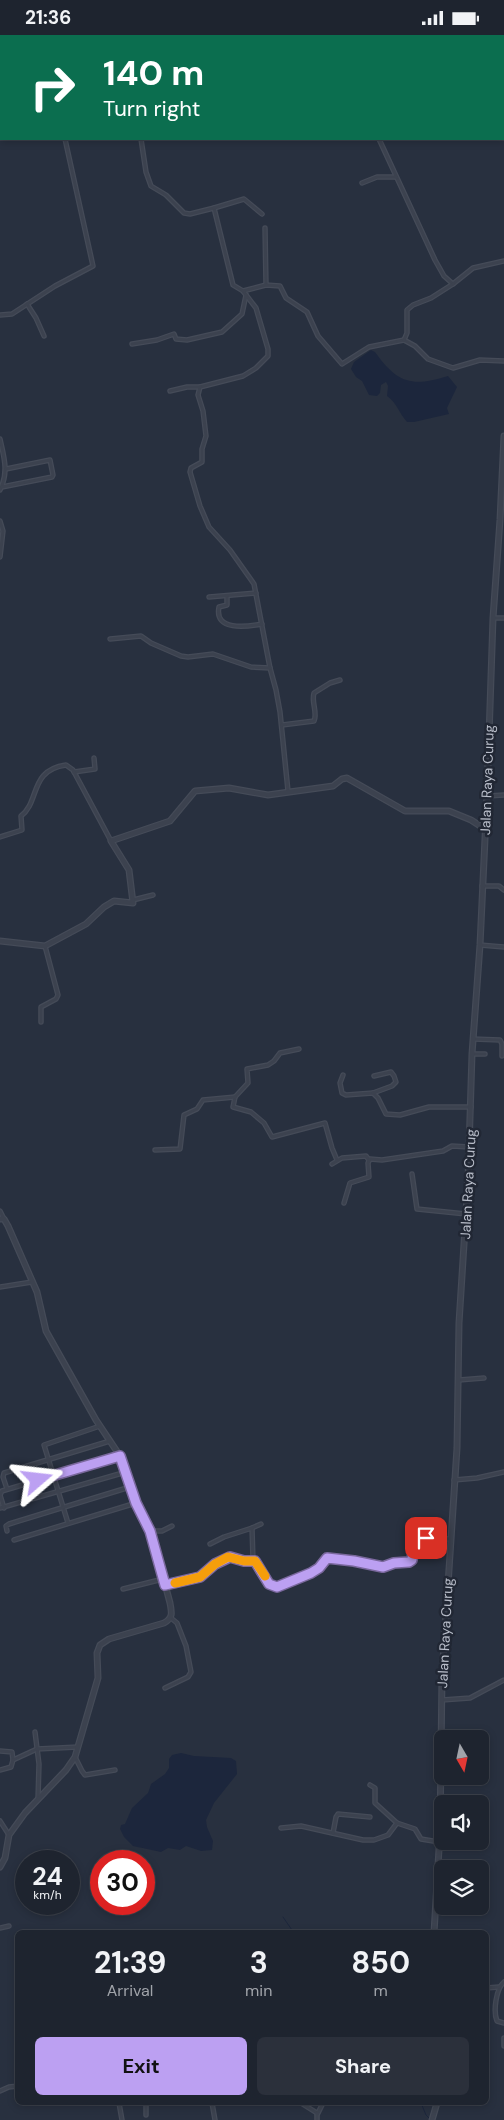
<!DOCTYPE html>
<style>
body{margin:0;font-family:"DM Sans",sans-serif;background:#2b303b;color:#f1f3f6;height:100vh;display:flex;flex-direction:column;font-size:19px;white-space:nowrap}
*{box-sizing:border-box;margin:0}
p{font-size:16px;color:#a1a4aa}
.icon{flex:none;width:28px;height:28px;fill:none;stroke:currentColor;stroke-width:2;stroke-linecap:round;stroke-linejoin:round}
.map{position:relative;flex:1;overflow:hidden}
.drawer{position:absolute;left:15px;top:1895px;width:474px;height:175px;display:flex;flex-direction:column;background:#1e242f;border-radius:8px;box-shadow:0 2px 8px #0003,0 0 0 1px #3c414b}
.drawer>*{flex:none}
.banner{position:absolute;left:0px;top:0px;width:505px;height:105px;box-shadow:0 2px 8px #0003,0 0 0 1px #3c414b;background:#0b6e4f;color:#fff;overflow:hidden}
.needle{width:32px;rotate:171deg}
.tools{position:absolute;left:434px;top:1695px;display:grid;gap:10px}
.tools a{display:grid;place-items:center;width:55px;height:55px;border-radius:8px;background:#1e242f;box-shadow:0 2px 8px #0003,0 0 0 1px #3c414b;font-size:25px}
.speed{position:absolute;left:15px;top:1815px;display:flex;gap:10px;font-size:25px;font-weight:700;text-align:center}
.speed>*{display:grid;place-content:center;width:65px;height:65px;border-radius:50%;background:#1e242f;box-shadow:0 2px 8px #0003,0 0 0 1px #3c414b;line-height:1}
.speed small{font-size:12px;font-weight:400}
.speed .limit{border:8px solid #d22;background:#fff;color:#111}
.pin{position:absolute;display:grid;place-items:center;width:42px;height:42px;color:#fff;margin:-21px;border-radius:10px;box-shadow:0 2px 8px #0006}
.me{position:absolute;width:55px;margin:-28px;rotate:73deg;stroke-linejoin:round;filter:drop-shadow(0 0 4px #0008)}
.turn{display:flex;align-items:center;gap:18px;height:105px;padding:0 20px;font-size:22px}
.turn .icon{width:65px;height:65px;stroke-width:2.5}
.turn b{display:block;font-size:35px;line-height:42px}
.eta{display:flex;justify-content:space-evenly;align-items:center;height:85px;text-align:center}
.eta b{font-size:30px;font-weight:700;line-height:35px}
.action{display:flex;gap:10px;margin-top:auto;padding:10px 20px}
.action a{flex:1;height:58px;border-radius:8px;background:#bca0f2;color:#111;font-size:20px;font-weight:700;line-height:58px;text-align:center}
.action a+a{background:#2b303b;color:#f1f3f6}
.status{display:flex;justify-content:space-between;align-items:center;height:35px;padding:0 25px;background:#1e242f;direction:ltr}
.status svg{height:14px;fill:currentColor}
.map>svg:first-child{display:block}
</style>
<div class="status"><b>21:36</b><svg viewBox="0 0 49 12"><path d="M0 12V9h3v3zM5 12V6h3v6zM10 12V3h3v9zM15 12V0h3v12zM26 1h20v11H26zM47 4h2v5h-2z"/></svg></div>
<div class="map">
<svg width="504" height="2085" viewBox="0 0 504 2085">
<rect width="100%" height="100%" fill="#28303f"/>
<!-- water -->
<g fill="#1c263c">
<path d="M371,315l4,2c23,32 37,35 73,24l9,11 -10,21 2,6 -35,8h-7c-8,-9 -10,-19 -20,-26l1,-10 -2,-4 -5,3 -1,8 -3,3 -8,-1 -7,-14 -6,-4 -5,-8 3,-7z"/>
<path d="M181,1718l13,3 37,2 5,3 1,13 -23,29 -8,17 1,7 6,14 -1,9 -11,1 -15,-5 -6,4 -12,-2 -7,4 -28,-6 -9,-9 -4,-8 1,-4 4,-1 7,-16 16,-15 3,-9 14,-10 4,-6v-9l3,-4z"/>
</g>
<g fill="none" stroke-linecap="round" stroke-linejoin="round">
<!-- stream -->
<g stroke="#1c263c" stroke-width="1">
<path d="M283,1882l11,16"/>
<path d="M421,2068l5,12 4,4"/>
</g>
<defs>
<g id="minor">
<path d="M42,0v1"/>
<path d="M321,0l1,1"/>
<path d="M314,1l1,-1"/>
<path d="M141,104l5,33 5,14 15,9 18,18 6,1 24,-6 19,77 10,6 13,17 12,41v7l-12,12 -13,8 -43,11 -2,8 5,16 3,25 -4,13v13l-11,6 -1,4 10,34 9,21 21,23 24,34 16,84 6,22 4,22 8,79"/>
<path d="M379,104l56,121 9,16 9,8 20,-16 31,-7"/>
<path d="M362,148l15,-6h19"/>
<path d="M214,173l30,-9 18,15"/>
<path d="M265,193l1,57"/>
<path d="M243,256l23,-6 14,1 6,12 21,14 11,24 24,28 27,-17 35,-7 11,6 13,13 25,9 27,-8 24,1"/>
<path d="M27,269l9,14 8,18"/>
<path d="M0,280l12,-1 43,-28 38,-20 -28,-127"/>
<path d="M404,305l3,-7v-23l6,-5 18,-7 22,-14"/>
<path d="M132,309l25,-4 17,-6 2,5 11,1 35,-8 20,-18 4,-19"/>
<path d="M170,356l17,-4h13"/>
<path d="M0,404c4,18 9,33 0,51"/>
<path d="M2,452l50,-10 1,-2 -3,-15 -44,9"/>
<path d="M0,486l3,10 -3,26"/>
<path d="M227,561v9l-8,2c-5,24 27,20 43,17"/>
<path d="M209,562l47,-4"/>
<path d="M493,583h11"/>
<path d="M110,604l31,-3 10,7 30,13 7,1 25,-3 38,13 19,1"/>
<path d="M282,690l32,-4c4,-8 -3,-19 0,-28l16,-10 10,-3"/>
<path d="M74,737l21,-3 -1,-11"/>
<path d="M487,761l17,-1"/>
<path d="M0,802l22,-7 -1,-14c19,-14 8,-46 45,-51l7,5 38,71"/>
<path d="M482,851h17l5,4"/>
<path d="M133,865l20,-5"/>
<path d="M480,910l24,2"/>
<path d="M41,987v-15l15,-8 2,-4 -13,-49"/>
<path d="M473,1004l27,1 2,4v12"/>
<path d="M299,1014l-19,4 -6,8 -6,4 -21,4 1,14 -13,14 -2,10 18,5 13,11 8,14 53,-14 7,25 5,12"/>
<path d="M472,1019h13"/>
<path d="M343,1040l-3,8 2,10 4,2 27,-2 5,5 8,16 14,1 29,-8h42"/>
<path d="M373,1058l19,-7 4,-4 -2,-6 -3,-4 -17,4"/>
<path d="M155,1115l25,-1 4,-34 13,-6 6,-9 32,-3"/>
<path d="M332,1129l10,-6 24,-2 3,4"/>
<path d="M412,1139l5,35 49,5"/>
<path d="M344,1168l6,-20 19,-6 -1,-14 2,-4 12,1 61,-9 9,-5 17,1"/>
<path d="M0,1176l4,8"/>
<path d="M0,1252l32,-5"/>
<path d="M459,1345l25,-2"/>
<path d="M454,1445l23,-2 27,-6"/>
<path d="M7,1454l-4,-12 1,-4 106,-32"/>
<path d="M0,1473l126,-36"/>
<path d="M4,1473l-4,-13 2,-4 118,-35"/>
<path d="M68,1488l-24,-78 56,-19"/>
<path d="M252,1493l9,-4"/>
<path d="M7,1496l-1,-5 3,-2 121,-37"/>
<path d="M151,1496h11l10,-5"/>
<path d="M14,1505l122,-37"/>
<path d="M253,1525l6,4 10,20 8,3c20,-6 36,-13 49,-29l28,3 29,6 11,-4 16,-1 3,-19 11,-5 26,1"/>
<path d="M165,1550l35,-8 26,-19 18,3 9,-1 -1,-32 -28,9 -14,7"/>
<path d="M123,1554l40,-10"/>
<path d="M165,1653l23,-11 3,-5 -5,-26 -9,-23 -6,-5"/>
<path d="M442,1665l28,-2 34,-18"/>
<path d="M35,1697l4,32 -1,35"/>
<path d="M0,1716l12,1 1,8"/>
<path d="M75,1722l7,14 3,4 30,-5"/>
<path d="M0,1735l11,-3 2,-7 24,-11 41,-2"/>
<path d="M370,1750l5,3v15l22,20"/>
<path d="M0,1786l9,14"/>
<path d="M281,1793l20,-2 62,14h11l14,-5 9,-12 18,6 6,10 18,3"/>
<path d="M333,1798l3,-16 2,-3 32,3"/>
<path d="M0,1893l9,-2"/>
<path d="M504,1947c-8,7 -11,29 -7,39l7,2"/>
<path d="M486,1953l13,-1"/>
<path d="M504,2003v8"/>
<path d="M0,2056l9,-4 9,-1"/>
<path d="M119,2068l3,17"/>
<path d="M212,2068l3,17"/>
<path d="M301,2068l16,10"/>
<path d="M146,2080v-12"/>
<path d="M317,2085v-5l6,-12"/>
</g>
<g id="tertiary">
<path d="M0,906l45,5 41,-22 18,-17 10,-6 19,2 -4,-33 -18,-29 59,-20 25,-30 34,-3 39,7 65,-9 9,-7 5,-1 58,33h44l22,9 14,9"/>
<path d="M0,1184h4l4,7 29,66 9,39 50,89 24,36 16,47 15,28 19,72c2,10 3,15 -6,20l-55,16 -9,6 -3,8 1,25 -23,79 -9,13 -41,43 -16,22 -4,23 -5,9"/>
<path d="M434,1898l6,-101 2,-156 15,-228 2,-125 9,-142 4,-127 8,-109 7,-149 6,-178 7,-98 4,-84"/>
<path d="M432,2085l5,-17"/>
</g>
</defs>
<!-- minor casing -->
<use href="#minor" stroke="#454b58" stroke-width="5.5"/>
<!-- tertiary casing -->
<use href="#tertiary" stroke="#454b58" stroke-width="7"/>
<!-- minor -->
<use href="#minor" stroke="#3c424f" stroke-width="3"/>
<!-- tertiary -->
<use href="#tertiary" stroke="#3c424f" stroke-width="4.5"/>
</g>
<g fill="none" stroke-linecap="round" stroke-linejoin="round">
<defs>
<path id="route" d="M38,1445l82,-24 16,47 14,28 15,54 35,-8 15,-13 15,-7 14,4h11l14,23 8,3 34,-14 8,-5 8,-10 27,3 29,6 11,-4 15,-1 3,-2 2,-17 12,-5"/>
</defs>
<!-- route casing -->
<use href="#route" stroke="#7a689d" stroke-width="12"/>
<!-- route -->
<use href="#route" stroke="#bca0f2" stroke-width="9"/>
<!-- slow -->
<path stroke="#f59e0b" stroke-width="9" d="M175,1548l25,-6 15,-13 13,-7 16,4h11l10,15"/>
</g>
<g text-anchor="middle" dominant-baseline="central" stroke-width="5" stroke-linejoin="round" paint-order="stroke">
<!-- street labels -->
<g font-size="14" fill="#b8bdc9" stroke="#212734">
<text transform="translate(487 745) rotate(-88)">Jalan Raya Curug</text>
<text transform="translate(468 1149) rotate(-87)">Jalan Raya Curug</text>
<text transform="translate(445 1598) rotate(-87)">Jalan Raya Curug</text>
</g>
</g>
</svg>
<div class="tools">
<a><svg class="needle" viewBox="-14 -14 28 28"><path d="M0-13l5 13h-10z" fill="#e53935"/><path d="M0 13l5-13h-10z" fill="#a1a4aa"/></svg></a>
<a><svg class="icon" aria-label="sound" viewBox="0 0 24 24"><path d="M4 9h4l5-4v14l-5-4H4zM17 9q2 3 0 6"/></svg></a>
<a><svg class="icon" aria-label="layers" viewBox="0 0 24 24"><path d="M12 4l9 5-9 5-9-5zM3 14l9 5 9-5"/></svg></a>
</div>
<div class="speed"><div>24<small>km/h</small></div><div class="limit">30</div></div>
<div class="pin" style="left:426px;top:1503px;background:#d93025"><svg class="icon" aria-label="arrive" viewBox="0 0 24 24"><path d="M6 21V4h12l-3 4 3 4H6"/></svg></div>
<svg class="me" style="left:38px;top:1445px" viewBox="-20 -20 40 40"><path d="M0-17L14 15 0 8-14 15z" fill="#bca0f2" stroke="#fff" stroke-width="4"/></svg>
<div class="banner">
<div class="turn"><svg class="icon" aria-label="right" viewBox="0 0 24 24"><path d="M7 20v-9h11M14 6l5 5-5 5"/></svg><div><b>140 m</b>Turn right</div></div>
</div>
<section class="drawer">
<div class="eta">
<div><b>21:39</b><p>Arrival</p></div>
<div><b>3</b><p>min</p></div>
<div><b>850</b><p>m</p></div>
</div>
<div class="action"><a>Exit</a><a>Share</a></div>
</section>
</div>
